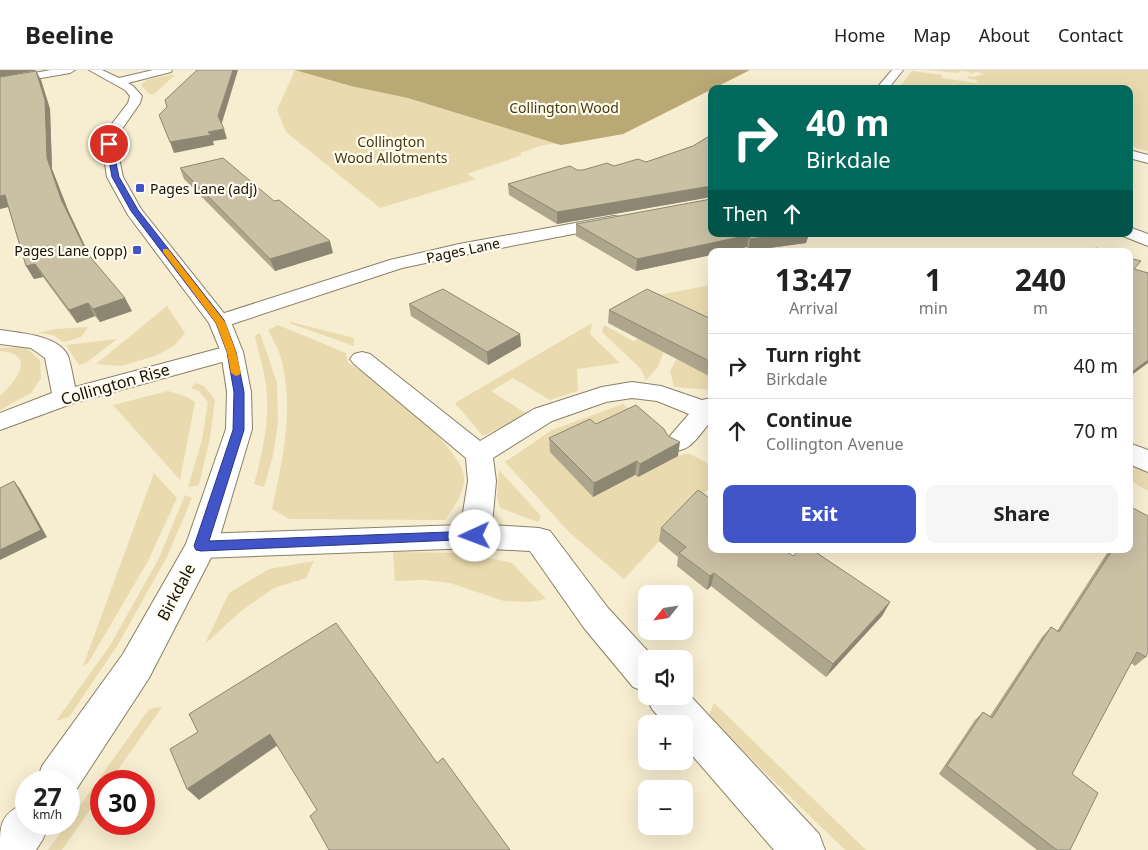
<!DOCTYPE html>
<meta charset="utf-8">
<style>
body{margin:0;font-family:"Noto Sans",sans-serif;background:#f6f6f6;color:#222;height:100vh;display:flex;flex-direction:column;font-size:19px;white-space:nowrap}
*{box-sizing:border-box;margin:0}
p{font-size:16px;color:#767676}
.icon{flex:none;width:28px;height:28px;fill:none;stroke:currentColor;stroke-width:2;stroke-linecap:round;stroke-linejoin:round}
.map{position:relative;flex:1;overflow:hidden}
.side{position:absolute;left:708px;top:178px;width:425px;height:305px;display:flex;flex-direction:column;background:#fff;border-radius:10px;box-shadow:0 5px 20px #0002}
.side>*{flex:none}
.banner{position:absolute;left:708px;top:15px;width:425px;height:152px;border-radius:10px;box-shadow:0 5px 20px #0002;background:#00695c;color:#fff;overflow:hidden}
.needle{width:32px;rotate:240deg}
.controls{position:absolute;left:638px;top:515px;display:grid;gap:10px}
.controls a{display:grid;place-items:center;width:55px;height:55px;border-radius:10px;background:#fff;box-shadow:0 5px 20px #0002;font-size:25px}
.speed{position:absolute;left:15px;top:700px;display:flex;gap:10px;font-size:25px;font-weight:700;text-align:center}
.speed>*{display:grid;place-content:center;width:65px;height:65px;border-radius:50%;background:#fff;box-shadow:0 5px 20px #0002;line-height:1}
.speed small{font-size:12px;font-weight:400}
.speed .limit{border:8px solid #d22;background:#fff;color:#111}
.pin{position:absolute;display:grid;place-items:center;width:42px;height:42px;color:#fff;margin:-21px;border:2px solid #fff;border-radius:50%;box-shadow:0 1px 5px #0007}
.me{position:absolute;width:55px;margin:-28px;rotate:268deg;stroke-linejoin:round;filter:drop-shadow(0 0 4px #0008)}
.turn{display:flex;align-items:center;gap:18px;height:105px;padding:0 15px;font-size:22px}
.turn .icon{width:65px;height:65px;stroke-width:2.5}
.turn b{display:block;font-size:35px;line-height:42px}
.then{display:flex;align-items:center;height:48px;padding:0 15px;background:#0003;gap:10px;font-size:19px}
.eta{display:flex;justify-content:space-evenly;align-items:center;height:85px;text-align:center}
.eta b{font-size:30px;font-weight:700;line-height:35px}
.button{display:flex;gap:10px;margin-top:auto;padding:10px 15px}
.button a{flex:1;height:58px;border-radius:10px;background:#4155c9;color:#fff;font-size:20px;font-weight:700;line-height:58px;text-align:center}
.button a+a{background:#f6f6f6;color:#222}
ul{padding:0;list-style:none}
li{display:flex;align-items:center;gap:15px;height:65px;padding:0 15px;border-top:1px solid #e0e0e0}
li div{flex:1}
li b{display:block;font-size:19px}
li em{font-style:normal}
header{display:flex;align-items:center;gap:30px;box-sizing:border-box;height:70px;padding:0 25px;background:#fff;border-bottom:1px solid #e0e0e0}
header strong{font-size:24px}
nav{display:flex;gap:28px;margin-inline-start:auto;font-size:18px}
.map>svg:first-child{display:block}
</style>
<header>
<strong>Beeline</strong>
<nav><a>Home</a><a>Map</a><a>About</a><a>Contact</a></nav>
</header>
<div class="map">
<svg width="1148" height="780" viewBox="0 0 1148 780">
<rect width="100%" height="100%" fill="#f7edd0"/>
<!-- green -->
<g fill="#eadaaf">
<path d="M295,0h455l-127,64 -62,11c-12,-4 -29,4 -41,8l2,2 -55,19 9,5 -96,29 -94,-76 -9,-22z"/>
<path d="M927,0h221v81l-19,-5v-57h-231l14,-18 30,4 -1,3 35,5 1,-3 -10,-2 1,-2 6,1 10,-3 -7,-2 -8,2 1,-2 -10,-1 -2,2z"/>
<path d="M169,5h6l-21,19h-5l-8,-9 6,-5z"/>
<path d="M711,215v49l-73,-35z"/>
<path d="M167,236l18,27 -11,13 -19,10 -34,10 -25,-2z"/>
<path d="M291,252l63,16v8l-65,-23z"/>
<path d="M592,253l-2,11 30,29 -43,6 1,22 -28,9 -37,-22 -22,13 36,23 -44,22 -28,-33z"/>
<path d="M278,255l68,28 2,10c10,7 22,13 32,20 19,13 83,71 84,93 1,18 -10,30 -19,44l-155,-1 -18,-10c11,-50 23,-104 8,-154 -3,-9 -8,-17 -12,-25z"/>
<path d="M604,255l29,16 7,-3 24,13 -6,16 -12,13 -5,-11 -39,-37z"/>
<path d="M88,257l-7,10 -17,5 -11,-7 -15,-2 17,-4z"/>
<path d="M260,263l17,50 1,40 -5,33 -9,31 -10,-3c9,-31 16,-66 12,-99 -2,-16 -8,-33 -11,-49z"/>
<path d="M117,269l-31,24 -7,2 -13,-20z"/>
<path d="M25,277l15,13 1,18 -10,15 -31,17v-14c16,-15 38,-42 0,-45v-3z"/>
<path d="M677,288l34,12v20l-37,-3 -4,-16z"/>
<path d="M196,313l8,3 11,14 -5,38 -11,47 -11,2 14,-47 6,-38 -9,-11 -8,-3z"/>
<path d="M168,321l17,5 10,6 -15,78 -67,-75z"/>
<path d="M623,334l43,34 -116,14 43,44 42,-21 3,2 40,-21 10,-3 23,12v21l-87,93 -54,-46 -65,-71 47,-32z"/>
<path d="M1129,392l19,10v19l-19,-11z"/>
<path d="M499,400l42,46 -3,6 -38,-14 -3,-11z"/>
<path d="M154,403l23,25 -30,65 -59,100 -5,3z"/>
<path d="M185,425l7,3 -25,59 -50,89 -48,71 -13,4 55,-77 48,-86z"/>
<path d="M393,482l72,1 47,10 34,36 -16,3 -26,-1 -54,-18 -26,-3 -29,1z"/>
<path d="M314,491l-8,17 -32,10 -33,23 -36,33 24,-51 40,-24z"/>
<path d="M714,633l152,147h-21l-137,-133z"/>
<path d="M162,637l-52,74h-9v13l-39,56h-14l19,-26h2v-3l80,-112z"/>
</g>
<!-- forest -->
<path fill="#baa875" d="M295,0h455l-127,64 -62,11 -153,-47 -57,-12z"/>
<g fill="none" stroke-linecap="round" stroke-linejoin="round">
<defs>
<g id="minor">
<path d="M51,0h24l-5,3 -70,12v-6z"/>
<path d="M892,0h11l-15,19h-12z"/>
<path d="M1129,80l19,5v8l-19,-5z"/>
<path d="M614,146l6,1 3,4 -3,4 -161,31 -57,12 -182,60 -8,-1 -3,-5 3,-5 178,-57 69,-16z"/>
<path d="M1129,157l19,7v12l-25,-10 -2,-2h8z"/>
<path d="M0,260c19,3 59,5 68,26 3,9 5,21 7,31l157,-42 8,2 3,5 -3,5 -166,46 -74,27v-17l52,-20 -7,-35 -14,-10 -31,-4z"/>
<path d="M362,282l8,2 110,87 54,-32 68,-22 30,-5 29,4 41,14 9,-2v23c-13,15 -22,35 -43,28l-4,-6 25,-29 -32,-13 -25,-3 -26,4 -54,19 -59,37 3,23 -4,44 47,3 11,3 58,77 47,51h-9v33l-13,-5 -49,-59 -54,-77 -55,-3 -274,10 -11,-3 -5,-9 5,-9 11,-3 260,-9 7,-44 -2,-23 -112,-94 -4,-5 4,-5z"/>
<path d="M1129,373l19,7v22l-19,-8z"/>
<path d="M684,619l135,145 6,16h-51l-90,-104v-22h-19l-13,-15 -6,-13h38z"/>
</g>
<g id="tertiary">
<path d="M89,0h13l17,8 34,-8h19l-1,2 -43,11 5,3 9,10 -2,7 -18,26 -6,15 7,33 18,32 90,113 12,30 8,40 1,37 -35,117 -68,132 -77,118 -3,1v-16h-32l5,-15 81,-112 63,-110 40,-115 1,-37 -6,-40 -12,-29 -81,-108 -21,-38 -5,-33 6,-15 20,-26 2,-7 -5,-6z"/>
<path d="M26,733v21h23l-6,15 -7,11h-36c0,-26 0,-36 26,-47z"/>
</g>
</defs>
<!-- minor casing -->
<use href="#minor" stroke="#898066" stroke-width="2"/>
<!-- tertiary casing -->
<use href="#tertiary" stroke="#898066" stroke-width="2"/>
<!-- minor -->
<use href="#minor" fill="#fff" fill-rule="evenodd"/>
<!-- tertiary -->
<use href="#tertiary" fill="#fff" fill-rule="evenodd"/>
</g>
<!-- wall -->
<g fill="#aea58d">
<path d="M0,0h37l-33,6 32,-5 5,9 9,29 2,60 16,41 21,45 43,56 -32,11 -5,-6 -18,7 -34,-46 -9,2 -8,-13 -18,-59 -8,2z"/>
<path d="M711,65v62l-154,27 -48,-29 -1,-11 69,-14h6l63,-8 47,-16z"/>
<path d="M180,98l153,85 -58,18 -91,-92z"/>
<path d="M576,154l233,10 -3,9 -58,8 -1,-4 -18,4h-18v4l-75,16 -60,-35z"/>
<path d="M409,234l111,30 1,12 -33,19 -77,-49z"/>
<path d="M609,240l102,9v58l-103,-54z"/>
<path d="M596,354l82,32 -40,21 -3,-2 -42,22 -43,-45 -1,-14z"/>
<path d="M661,458l132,28 97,46 -8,14 -56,61 -115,-91 -4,4 -30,-24 1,-9 -19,-16z"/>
<path d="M1100,479h29l17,108 -11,9 -4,-3 -59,111 -2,76h-33l-98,-76 36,-54 8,-8 7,4 52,-79 9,-10 6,4 50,-78z"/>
</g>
<!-- shaded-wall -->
<g fill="#8d8673">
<path d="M0,0h37l-37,7z"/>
<path d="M233,0h5l-17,56 -3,-10z"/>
<path d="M36,1l5,9 9,29 2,60 16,41 26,55 -7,-12 -26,-54 -14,-41z"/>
<path d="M224,59l3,10 -14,2 1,4 -40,8 -4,-11 38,-10z"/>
<path d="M711,116v11l-154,27v-12z"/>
<path d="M5,125l7,11 -12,3v-13z"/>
<path d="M787,164h22l-3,9 -58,8 2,-12z"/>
<path d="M749,165l-2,12 -18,4h-18v4l-75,16 1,-12z"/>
<path d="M330,171l3,12 -58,18 -5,-12z"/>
<path d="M35,194l8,13 -9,2 -8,-13z"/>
<path d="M125,228l7,13 -32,11 -7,-13z"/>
<path d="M88,233l7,13 -18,7 -8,-13z"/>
<path d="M520,264l1,12 -33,19 -1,-13z"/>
<path d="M1148,290v3l-19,14v-3z"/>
<path d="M680,372l-2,14 -40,21 2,-13z"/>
<path d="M637,391l-2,14 -42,22 1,-14z"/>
<path d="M14,411l6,8 27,48 -47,23v-10z"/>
<path d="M714,503l-3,13 -4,4 3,-14z"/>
<path d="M890,532l-8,14 -56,61 7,-13z"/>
<path d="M270,664l8,11 -79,55 -12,-11z"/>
</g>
<!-- building -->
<g fill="#cac0a4" stroke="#8d8673">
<path d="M197,0h36l-15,46 6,13 -16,3 3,3 -41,7 -11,-27 8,-8 -2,-7z"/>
<path d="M36,1l9,29 2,58 14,41 26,54 38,45 -32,11 -5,-6 -19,7 -34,-46 -9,2 -21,-71 -5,1v-119z"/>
<path d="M711,65v51l-154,26 -49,-28 62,-18 7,4h6l24,-7 7,3 24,-7 8,3 47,-16z"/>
<path d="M223,88l51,43 5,-1 51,41 -60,18 -90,-91z"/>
<path d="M711,129v35h76l-37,5 -1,-4 -112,24 -61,-35z"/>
<path d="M1096,178l11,3h-16z"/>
<path d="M1129,188l12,3 -7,8 14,4v87l-19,14z"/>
<path d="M443,219l77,45 -33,18 -78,-48z"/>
<path d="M647,219l64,30v43l-102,-52z"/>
<path d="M636,335l28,24 4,7 12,6 -40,22 -3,-3 -43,22 -45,-45 41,-19 6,5z"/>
<path d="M14,411l27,49 -41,20v-62z"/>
<path d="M698,420l13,9v50h72l10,7 8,-7h10l79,53 -57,62 -119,-91 -4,3 -31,-23 7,-6 -25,-19z"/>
<path d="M1129,436l19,10v136l-2,5 -9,-5 -65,122 26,19 -28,57h-13l-110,-84 36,-54 9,6 59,-91 8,5 54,-83h16z"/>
<path d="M336,553l101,140 6,-5 67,92h-181l-19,-34 7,-6 -47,-76 -83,55 -17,-40 28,-17 -9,-18z"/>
</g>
<!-- route -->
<path fill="#4155c9" stroke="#2a3783" d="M109,72l3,2 7,33 19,33 86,110 12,32 8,40v38l-35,111 266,-10 4,2 2,3 -2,3 -278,12 -5,-1 -2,-4 39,-116 1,-38 -7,-40 -11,-29 -85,-112 -19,-34 -6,-33z"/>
<!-- slow -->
<path fill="#f59e0b" d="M163,179h5l57,73 11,30 5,21 -2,2 -3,1 -5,-3 -4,-21 -11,-29 -53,-71z"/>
<!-- markers -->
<g fill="#4155c9" stroke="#fffbef" stroke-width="2">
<rect x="135" y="113" width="10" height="10" rx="2.5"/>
<rect x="132" y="175" width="10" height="10" rx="2.5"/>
</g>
<g text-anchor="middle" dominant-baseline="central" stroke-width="4.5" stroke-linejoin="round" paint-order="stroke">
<!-- far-park labels -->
<g font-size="14" fill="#46390f" stroke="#fffbef">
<text x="564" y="37">Collington Wood</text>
<text x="391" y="71">Collington<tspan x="391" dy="16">Wood Allotments</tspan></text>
</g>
<!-- far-poi labels -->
<g font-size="14" fill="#141107" stroke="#fffbef" text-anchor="start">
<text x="150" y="118">Pages Lane (adj)</text>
<text x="127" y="180" text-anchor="end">Pages Lane (opp)</text>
</g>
<!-- far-street labels -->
<g font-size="14" fill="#141107" stroke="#fffbef">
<text transform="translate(463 180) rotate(-12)">Pages Lane</text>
</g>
<!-- street labels -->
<g font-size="16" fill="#141107" stroke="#fffbef">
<text transform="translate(115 314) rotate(-16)">Collington Rise</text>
<text transform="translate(176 522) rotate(-62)">Birkdale</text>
</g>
</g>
</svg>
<div class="controls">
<a><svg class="needle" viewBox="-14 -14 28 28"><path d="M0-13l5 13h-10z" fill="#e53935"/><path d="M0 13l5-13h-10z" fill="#767676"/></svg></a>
<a><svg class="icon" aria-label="sound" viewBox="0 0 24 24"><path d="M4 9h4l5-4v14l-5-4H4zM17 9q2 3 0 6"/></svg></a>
<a>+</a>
<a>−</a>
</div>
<div class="speed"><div>27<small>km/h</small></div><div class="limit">30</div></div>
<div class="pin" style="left:109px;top:74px;background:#d93025"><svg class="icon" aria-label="arrive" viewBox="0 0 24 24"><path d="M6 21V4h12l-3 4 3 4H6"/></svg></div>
<svg class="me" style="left:475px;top:466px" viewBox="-20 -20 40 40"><circle r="19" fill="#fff"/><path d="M0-13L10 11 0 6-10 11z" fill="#4155c9"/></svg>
<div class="banner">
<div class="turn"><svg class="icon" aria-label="right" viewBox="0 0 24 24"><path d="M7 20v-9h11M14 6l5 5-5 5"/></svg><div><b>40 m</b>Birkdale</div></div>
<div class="then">Then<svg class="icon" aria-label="ahead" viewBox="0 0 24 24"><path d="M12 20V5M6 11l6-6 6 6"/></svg></div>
</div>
<section class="side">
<div class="eta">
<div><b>13:47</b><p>Arrival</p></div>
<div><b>1</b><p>min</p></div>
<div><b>240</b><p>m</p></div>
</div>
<ul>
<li><svg class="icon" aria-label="right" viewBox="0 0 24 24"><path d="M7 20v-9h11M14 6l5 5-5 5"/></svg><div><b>Turn right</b><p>Birkdale</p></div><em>40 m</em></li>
<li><svg class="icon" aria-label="ahead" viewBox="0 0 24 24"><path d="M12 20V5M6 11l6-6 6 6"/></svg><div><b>Continue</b><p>Collington Avenue</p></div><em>70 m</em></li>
</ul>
<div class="button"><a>Exit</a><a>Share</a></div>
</section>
</div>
